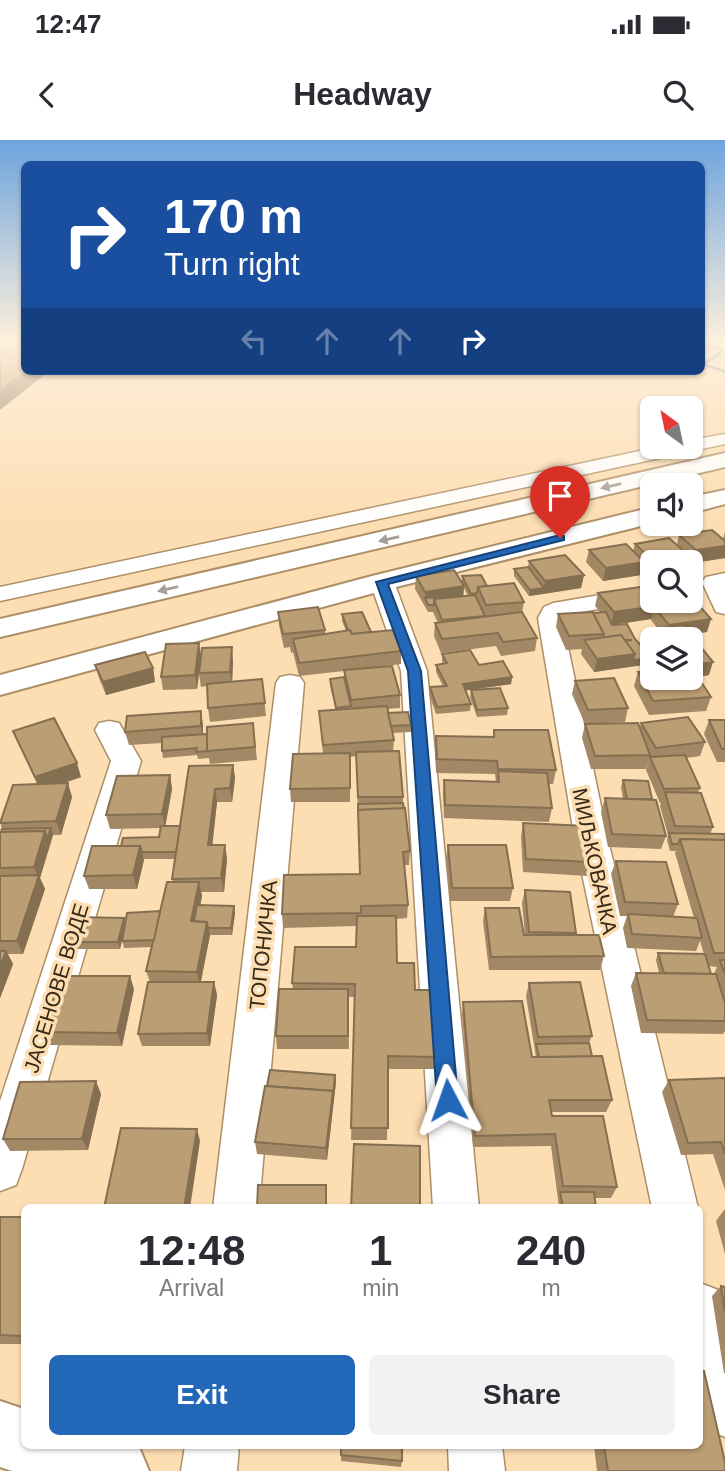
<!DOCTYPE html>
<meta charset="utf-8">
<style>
body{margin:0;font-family:Arial,sans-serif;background:#f2f2f3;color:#2b2b33;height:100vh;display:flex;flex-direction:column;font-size:26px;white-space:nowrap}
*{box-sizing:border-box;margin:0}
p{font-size:23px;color:#7c7c81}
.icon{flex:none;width:38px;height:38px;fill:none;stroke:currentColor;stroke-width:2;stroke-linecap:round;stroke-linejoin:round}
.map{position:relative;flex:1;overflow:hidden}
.panel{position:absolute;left:21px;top:1064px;width:682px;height:245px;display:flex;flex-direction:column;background:#fff;border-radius:10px;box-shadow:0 2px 5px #0004}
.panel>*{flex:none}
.top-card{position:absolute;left:21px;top:21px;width:684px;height:214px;border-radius:10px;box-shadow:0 2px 5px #0004;background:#1a4fa0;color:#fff;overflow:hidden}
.needle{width:46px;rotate:327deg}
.fabs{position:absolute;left:640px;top:256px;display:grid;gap:14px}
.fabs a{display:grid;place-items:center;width:63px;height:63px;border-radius:10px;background:#fff;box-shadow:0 2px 5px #0004;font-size:35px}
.pin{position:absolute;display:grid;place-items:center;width:60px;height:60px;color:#fff;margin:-72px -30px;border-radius:50% 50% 50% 0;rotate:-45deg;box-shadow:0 0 7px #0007}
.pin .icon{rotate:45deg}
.me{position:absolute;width:77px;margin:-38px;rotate:356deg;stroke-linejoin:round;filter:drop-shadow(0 0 5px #0008)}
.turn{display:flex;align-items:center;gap:24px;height:147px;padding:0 28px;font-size:32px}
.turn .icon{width:91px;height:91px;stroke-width:2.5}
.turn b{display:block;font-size:49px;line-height:60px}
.lanes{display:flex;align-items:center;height:66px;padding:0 28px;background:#0003;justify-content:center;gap:35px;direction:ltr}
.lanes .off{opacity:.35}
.eta{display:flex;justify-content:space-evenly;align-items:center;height:119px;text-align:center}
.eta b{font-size:42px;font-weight:600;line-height:49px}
.primary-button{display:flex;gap:14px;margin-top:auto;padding:14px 28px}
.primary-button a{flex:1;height:80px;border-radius:10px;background:#2368b8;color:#fff;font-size:28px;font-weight:600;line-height:80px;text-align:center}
.primary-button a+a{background:#f2f2f3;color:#2b2b33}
.status{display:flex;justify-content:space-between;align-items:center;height:49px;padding:0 35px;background:#fff;direction:ltr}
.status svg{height:19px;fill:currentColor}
header{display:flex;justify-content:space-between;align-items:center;height:91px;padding:0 28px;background:#fff;font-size:32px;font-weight:600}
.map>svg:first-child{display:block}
</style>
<div class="status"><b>12:47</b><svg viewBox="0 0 49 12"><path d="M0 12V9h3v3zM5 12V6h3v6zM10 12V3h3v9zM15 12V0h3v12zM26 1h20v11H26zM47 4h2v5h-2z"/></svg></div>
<header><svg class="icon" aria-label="back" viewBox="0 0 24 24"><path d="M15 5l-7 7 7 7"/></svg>Headway<svg class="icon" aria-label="search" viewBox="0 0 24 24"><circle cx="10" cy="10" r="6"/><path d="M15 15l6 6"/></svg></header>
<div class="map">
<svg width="725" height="1331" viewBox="0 0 725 1331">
<rect width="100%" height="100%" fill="#fdddb2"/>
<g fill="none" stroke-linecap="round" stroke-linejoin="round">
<!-- stream -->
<path fill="#4c6e97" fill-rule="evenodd" d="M702,204l21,5 -1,5 -16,10 19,6v3l-23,-8v-2l18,-12 -18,-5z"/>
<defs>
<g id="minor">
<path d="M725,294v10l-725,157v-14l663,-141h28v-6z"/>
<path d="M725,433v41l-9,-2 -14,-30 4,-5z"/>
<path d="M382,435l8,2 4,5 33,89 52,537h-46l-32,-537 -31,-89 4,-5z"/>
<path d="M653,446v14l-85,14 -6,4 46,222 90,368h-46l-77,-368 -37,-222 6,-11 9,-4z"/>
<path d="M290,535l10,2 4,6 -45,525h-46l63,-525 4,-6z"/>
<path d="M109,581l10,2 22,38 -119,408 -6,16 -16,6v-90l111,-340 -16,-31 4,-7z"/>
<path d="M700,1143l18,7 7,19v128l-19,-8 -6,-15z"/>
<path d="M185,1306h54l-2,25h-56z"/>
<path d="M448,1306h54l3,25h-56z"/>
</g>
<g id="major">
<path d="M725,350v14l-34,9v-16z"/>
<path d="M653,367v16l-261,65 -392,107v-20l372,-99z"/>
<path d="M0,1261l24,8v37h111l4,1 10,24h-137l-12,-4z"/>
</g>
<path id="highway" d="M725,313v14l-725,170v-18z"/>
</defs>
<!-- minor casing -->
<use href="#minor" stroke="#ac8f66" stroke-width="3"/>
<!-- major casing -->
<use href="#major" stroke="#ac8f66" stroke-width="4"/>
<!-- highway casing -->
<use href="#highway" stroke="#ac8f66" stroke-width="4"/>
<!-- minor -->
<use href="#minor" fill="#fff" fill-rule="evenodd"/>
<!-- major -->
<use href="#major" fill="#fff" fill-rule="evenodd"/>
<!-- highway -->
<use href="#highway" fill="#fff" fill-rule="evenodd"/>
</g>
<!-- wall -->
<g fill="#a28864" fill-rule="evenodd">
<path d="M725,392v26l-32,5 -9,-8 -2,7h-29l-6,9 -4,-4 -2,8 -38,6 -17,-19 3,-12 44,1 2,-7h42l2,-9 44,4z"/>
<path d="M529,421l55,14 -3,13 -52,8 -15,-20v-7l14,-2z"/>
<path d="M416,436l46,6v-6l25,10 37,16 -2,11 15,25 -2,13 -34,5 -5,-10 -55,7 -7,-17 1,-13h3l-5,-11h-5l-13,-23zM464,448l4,8h-5z"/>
<path d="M598,453l58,14 51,25 -17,2 19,41 -11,2 13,20 -5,14 -57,4 -15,-29 4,-14 53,5v-38h-38v29l-3,-4 -56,8 -13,-18 1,-5 -16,1 -10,-23 2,-13 43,-1 -6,-7zM651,479v1l7,9 -11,1 -3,13 7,10 -1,3 -15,-17 -23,-14z"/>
<path d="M278,472l47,18v4l21,-3 -4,-10v-7l59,37v13l-33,4 32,27v13l-13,1 1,4 23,12v7l-19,1 2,7 -1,11 10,46v6l7,48 -1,14h-4l3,40 -1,13 -11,1 1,44 18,27 20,67 -1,12h-46l-1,71h-36l4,-143h-7l1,52h-72l-1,-13 17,-47 -1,-6 64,-36v-21l-73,2 -1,-14 78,-40 -4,-118 -6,1v45h-59l-1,-13 33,-35 -4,-43 17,-1 -6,-24v-7l14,-2v-6l-45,5 -6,-24 -2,1 -1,-6 -6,1 -5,-23z"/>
<path d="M442,514l37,11 33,12 -1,7 -46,6 6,14 -1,7 -34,3 -7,-20 1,-7 13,-1 -7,-14v-7l7,-1 -1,-3z"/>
<path d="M201,516l32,5 -1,21 30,-3 4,37 -56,6 -2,-14 -1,-22 -6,1 -2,-13 -2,15 -34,1 -2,-13z"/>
<path d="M95,525l58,3 2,14 -49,13 -7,-17z"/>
<path d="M575,541l53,27 -3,14 -39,2 54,3 1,-4 64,19 -5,14 -14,2 14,30 -2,5 15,34 -3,7h15v197l-2,3 -82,-1 -10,-47 5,-13h23l-3,-13 2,-7 46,1 -4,-13 -4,10 -69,-3 -4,-20 4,-12h-7l-9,-42 5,-13 62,43 -5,13 21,1 -19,-65 1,-2h-6l-3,-11 1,-5 -8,-29 1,-3h-1l-14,-33 4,-12 -4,11h-55l-9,-31 3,-14 -13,-30zM709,826l8,1 -3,7h-3z"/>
<path d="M471,550l37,18 -1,7 -30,2 -7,-20z"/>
<path d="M201,571l2,14v9l50,-11 4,37 -47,4 -1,-6 -11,1 -1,-4 -34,3 -1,-7v-8l-33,2 -4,-13z"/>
<path d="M709,580h16v42h-8l-13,-28z"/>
<path d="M494,590l62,40 -3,14h-5l4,24 -3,14 -105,-4 -1,-24 1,-14 52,2 -1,-8 -59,-1 -1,-23 1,-14 57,1z"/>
<path d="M13,591l68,46 -20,7 11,13 -11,38h-8l-13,43 5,11 -22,65h-15l5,10 -13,34v-166l2,-3 -2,-8 37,-37z"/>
<path d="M233,625l2,13 -3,24h-15l-5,43 15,13 -3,34h-23l1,4 -2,9 34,1 1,7 -3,22h-22l-9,47h13l3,13 -7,51h-68l-4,-12 12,-52 -4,-11 6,-24 -28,1 -2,-8 -2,9h-51l-2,-7 93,-31 13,-29 -1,-3 3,-20h-31l-7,30h-48l-5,-13 37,-30 38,-9 1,-9 -50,1 -4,-14 64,-40 2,14 -7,37h15z"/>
<path d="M623,640l29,19 14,37 -5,13 -53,-2 -7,-35 4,-14 18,1 -2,-12z"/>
<path d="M523,683l68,39 -4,14 -64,-4 -2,-35z"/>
<path d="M448,705l65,43 -3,13h-60l-4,-43z"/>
<path d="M525,750l51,43v2l28,21 -4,14h-111l-6,-49 2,-13 40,27 -3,-32z"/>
<path d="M529,843l63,53 -3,7 3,13 20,44 -6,12h-55l1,4 65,71 -6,11h-16l1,10 -37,-1 -8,-61 -78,1 -11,-132 1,-13 69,55h4l-10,-61z"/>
<path d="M134,849l-12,57 -73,-1 -6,-13z"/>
<path d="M335,935l1,7 -9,78 -70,-6 -2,-12z"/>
<path d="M725,938v112l-12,-36 -32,1 -19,-63 7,-12z"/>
<path d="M101,954l-13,56 -78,1 -7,-12z"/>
<path d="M724,1070h1v44l-9,-33z"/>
<rect x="0" y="1077" width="24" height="127"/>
<path d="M721,1146l4,1v86h-1l-12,-77z"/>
<path d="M594,1306h106l25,25h-128z"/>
<path d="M341,1315l61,6 -1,6 -60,-6z"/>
</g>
<!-- shaded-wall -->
<g fill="#846f51">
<path d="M26,231h23l-49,39v-19z"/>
<path d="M725,406v12l-32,5 3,-13z"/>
<path d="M685,412l-3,10h-29v7l-6,2 3,-13z"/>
<path d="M644,422l-3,13 -38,6 3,-13z"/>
<path d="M584,435l-3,13 -38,6 2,-13z"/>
<path d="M464,446l-1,13 -38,-1v-6z"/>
<path d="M544,448l-1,6 -14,2 1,-6z"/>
<path d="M657,466l-1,3 -2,-2 -3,12 -40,6 3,-13z"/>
<path d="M711,479l-4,13 -42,6 4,-13z"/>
<path d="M199,503l2,13 -4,33 -2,-14z"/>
<path d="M232,507l1,14 -1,24 -2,-13z"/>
<path d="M635,514l17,4 -2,6 -56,8 3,-13z"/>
<path d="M713,522l-4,13 -46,7 28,-5v-12z"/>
<path d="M153,528l2,14 -49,13 -3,-13z"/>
<path d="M512,537l-1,7 -49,7 1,-7z"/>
<path d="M201,571l2,14v15l-2,-14z"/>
<path d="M77,623l4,14 -41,14 -5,-14z"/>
<path d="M233,625l2,13 -3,24 -2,-14z"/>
<path d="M170,635l2,14 -7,39 -3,-14z"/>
<path d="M68,643l4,14 -11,38 -5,-14z"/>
<path d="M215,649l2,13 -6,56 -3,-13z"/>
<path d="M51,688l2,7 -3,10 -3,-7z"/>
<path d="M45,691l5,14 -10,33 5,11 -22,65 -6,-13 21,-63 -4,-11z"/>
<path d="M225,705l2,13 -3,34 -3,-14z"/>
<path d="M140,706l4,14 -7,29 -4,-14z"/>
<path d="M199,742l3,14 -6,32 -5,-7z"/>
<path d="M234,766l1,7 -3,22 -1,-7z"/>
<path d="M124,778l2,6 -6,25 -2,-7z"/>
<path d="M207,782l3,13 -10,50 -3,-13z"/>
<path d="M6,811l7,13 -13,34v-31z"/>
<path d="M130,836l4,13 -12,57 -5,-13z"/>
<path d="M214,842l3,13 -7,51 -3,-13z"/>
<path d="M335,935l1,7 -9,78 -1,-12z"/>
<path d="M96,941l5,13 -13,56 -6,-11z"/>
<path d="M197,989l3,12 -10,67h-6z"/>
</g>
<!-- building -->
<g fill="#bc9e74" stroke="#846f51" stroke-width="2">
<path d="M20,201h4v30h2l-26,20v-36z"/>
<path d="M712,390l13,11v5l-29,4 -17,-15z"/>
<path d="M669,398l16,14 -35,6 -15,-14z"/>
<path d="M626,404l18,18 -38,6 -17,-18z"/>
<path d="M565,415l19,20 -39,6 -16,-20z"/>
<path d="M528,427l16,21 -14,2 -16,-21z"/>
<path d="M454,430l10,16 -39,6 -9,-16z"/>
<path d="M481,435l6,11 -9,1 -1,6 -6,1 -9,-18z"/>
<path d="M514,443l10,19 -38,3 -8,-18z"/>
<path d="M640,447l17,19 -43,6 -16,-19z"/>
<path d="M462,455l1,1 -29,3v6h-6l-3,-7z"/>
<path d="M475,455l10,21 -43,4 -8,-21z"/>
<path d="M696,462l15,17 -42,6 -15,-18z"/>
<path d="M318,467l7,23 -42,4 -5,-22z"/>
<path d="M362,472l9,20 -19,2 -2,-4h-2l-6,-16z"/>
<path d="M522,472l15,26 -34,4 -5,-9 -56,6 -7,-16z"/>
<path d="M593,472l11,22 -35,2 -11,-22z"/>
<path d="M606,472l6,13 15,-1 8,15 17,19 -19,2 2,-6 -10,-13 7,-1h-8l-3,-5 -18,3 1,-4 -11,-21z"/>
<path d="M683,485l30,37 -22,3v-26h-37l-7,-9z"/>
<path d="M350,490l2,4 41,-4 8,21 -102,12 -6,-24z"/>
<path d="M621,495l14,19 -38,5 -13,-19z"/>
<path d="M199,503l-4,32 -34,2 5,-33z"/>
<path d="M232,507l-2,25 -31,1 3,-25z"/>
<path d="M470,510l9,15 24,-4 9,16 -49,7 8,20 -34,3 -7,-20 17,-1 -11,-21 11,-2 -5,-9z"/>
<path d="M145,512l8,16 -50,14 -8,-17z"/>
<path d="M392,526l8,29 -49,5 -7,-30z"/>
<path d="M691,529h2l18,28 -58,4 -15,-29 15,-1v6h38z"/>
<path d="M344,537l7,29 -15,2 -6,-29z"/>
<path d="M614,538l14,30 -40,2 -13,-29z"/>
<path d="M262,539l3,24 -57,5 -1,-24z"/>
<path d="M500,548l8,20 -31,2 -6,-20z"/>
<path d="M387,566l7,34 -71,5 -4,-34z"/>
<path d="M201,571v15l-76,6 2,-16z"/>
<path d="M408,572l3,13 -20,1 -3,-13z"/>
<path d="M688,577l17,25 -49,6 -15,-25z"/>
<path d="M54,578l23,45 -42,14 -22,-46z"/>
<path d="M709,580h16v29h-3z"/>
<path d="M253,583l2,24 -48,4v-24z"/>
<path d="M638,583l12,32 -55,1 -10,-32z"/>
<path d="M494,590h54l8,40 -58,-1 -1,-8 -60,-2 -1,-23 58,1z"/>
<path d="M207,594v17h1l-12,1 1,-4 -35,3v-14z"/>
<path d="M399,611l4,46h-45l-2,-45z"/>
<path d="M350,613v35l-60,1 3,-35z"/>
<path d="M685,615l15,33 -36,1 -14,-32z"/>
<path d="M233,625l-3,23 -15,1 -7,56h17l-4,33 -49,1 17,-113z"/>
<path d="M498,631l49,2 5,35 -107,-3 -1,-25 55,2z"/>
<path d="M170,635l-8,39 -56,1 11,-39z"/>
<path d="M623,640l25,1 4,18h-25z"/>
<path d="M68,643l-12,38 -56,2 13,-38z"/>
<path d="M665,652l36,1 12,34 -38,-1z"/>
<path d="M605,658l51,2 10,36 -54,-2z"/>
<path d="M403,663l1,6 -46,1v-6z"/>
<path d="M405,668l5,43 -7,1 5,53 -47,1v7l-79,1 2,-39 76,-1 -2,-64z"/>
<path d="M523,683l63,3 5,36 -65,-3z"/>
<path d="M161,686h19l-4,26h-34l-2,-6h-19l2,-8 36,-1z"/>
<path d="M51,688l-4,10 -2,-7 -44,1 1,-3z"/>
<path d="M45,691l-11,36 -34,1v-36z"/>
<path d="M669,693l56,1v6l-45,-1 -2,5h-6z"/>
<path d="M680,699l45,1v113h-11z"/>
<path d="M448,705h58l7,43h-61z"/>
<path d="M92,706h48l-7,29 -49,1z"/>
<path d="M616,721l50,1 12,42 -53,-2z"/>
<path d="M39,735l-22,66h-17v-65z"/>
<path d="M167,742h32l-8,39 16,1 -10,50 -51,-1z"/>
<path d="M525,750l45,2 6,41 -47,-1z"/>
<path d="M197,765l37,1 -3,22h-23l-1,-6 -13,-1z"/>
<path d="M485,768h34l5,27h75l5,21 -113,1z"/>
<path d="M160,771l-6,29 -32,1 5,-28z"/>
<path d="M628,774l69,4 5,20 -70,-4z"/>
<path d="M357,776h39l1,47h17l1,27h17l3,67 -47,-1v72h-37l4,-144 -63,-1 3,-36h61z"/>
<path d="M74,777l50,1 -6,24h-51z"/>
<path d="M0,811h6l-6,16z"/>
<path d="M658,813l47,1 6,20 -47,-1z"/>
<path d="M720,820h5v14z"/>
<path d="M636,833l80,1 9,29v18l-78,-1z"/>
<path d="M60,836h70l-13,57 -74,-1z"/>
<path d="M148,842h66l-7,51 -69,1z"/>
<path d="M580,842l12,54 -54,1 -9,-54z"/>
<path d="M279,849h69v47h-72z"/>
<path d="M522,861l10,56 70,-1 10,44h-63l3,16h51l14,71 -54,-1 -8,-52 -80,2 -12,-134z"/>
<path d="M589,903l3,13 -53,1 -3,-13z"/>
<path d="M270,930l65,5 -2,21v-5l-66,-5z"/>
<path d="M725,938v76l-4,-12 -33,1 -19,-63z"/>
<path d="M96,941l-14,58h-79l17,-57z"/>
<path d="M265,946l68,5 -7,57 -71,-6z"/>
<path d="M121,988l76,1 -13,79h-80z"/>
<path d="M354,1004l66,2v62h-69z"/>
<path d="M258,1045h68v23h-69z"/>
<path d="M560,1052h34l2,16 -33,-1z"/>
<rect x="495" y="1067" width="71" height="1"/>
<path d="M0,1077h24v111l-1,8 -23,-1z"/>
<path d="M721,1146l4,1v26z"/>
<path d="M700,1231h4l21,91v9h-117l-4,-25h96z"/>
<path d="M341,1306h61v15l-61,-6z"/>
</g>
<!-- one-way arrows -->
<defs><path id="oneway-solid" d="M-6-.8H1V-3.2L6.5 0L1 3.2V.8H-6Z" transform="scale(1.75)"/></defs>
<g fill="#a49f97">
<use href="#oneway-solid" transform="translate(611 346) rotate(167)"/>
<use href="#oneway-solid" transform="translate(389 399) rotate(167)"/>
<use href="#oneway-solid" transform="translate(168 449) rotate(167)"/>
</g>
<!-- sky -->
<linearGradient id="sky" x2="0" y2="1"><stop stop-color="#6da4de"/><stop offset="0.52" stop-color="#fef0dc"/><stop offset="1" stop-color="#fef0dc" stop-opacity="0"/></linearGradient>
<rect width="725" height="387" fill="url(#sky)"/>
<!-- route -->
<path fill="#2368b8" stroke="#174478" stroke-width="2" d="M560,395l4,1v4l-176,44 33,87 37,429 -3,7 -7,3 -8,-3 -3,-7 -29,-429 -32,-89z"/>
<g text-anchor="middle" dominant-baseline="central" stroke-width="7" stroke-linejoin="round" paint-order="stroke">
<!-- street labels -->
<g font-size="21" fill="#352918" stroke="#fdddb2">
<text transform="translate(595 721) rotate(78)">МИЉКОВАЧКА</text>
<text transform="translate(263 805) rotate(-84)">ТОПОНИЧКА</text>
<text transform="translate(56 848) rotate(-73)">ЈАСЕНОВЕ ВОДЕ</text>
</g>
</g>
</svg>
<div class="fabs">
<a><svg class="needle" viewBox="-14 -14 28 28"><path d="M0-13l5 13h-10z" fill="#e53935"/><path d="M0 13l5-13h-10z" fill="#7c7c81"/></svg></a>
<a><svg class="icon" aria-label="sound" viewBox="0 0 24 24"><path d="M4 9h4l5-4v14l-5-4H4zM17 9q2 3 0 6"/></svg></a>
<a><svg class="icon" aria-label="search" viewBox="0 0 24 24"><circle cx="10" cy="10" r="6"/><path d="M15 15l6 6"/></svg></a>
<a><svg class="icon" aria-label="layers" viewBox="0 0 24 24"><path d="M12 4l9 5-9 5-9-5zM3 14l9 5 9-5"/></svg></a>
</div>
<div class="pin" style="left:560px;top:398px;background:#d93025"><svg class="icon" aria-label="arrive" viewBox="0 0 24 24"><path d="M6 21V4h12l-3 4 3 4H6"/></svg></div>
<svg class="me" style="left:448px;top:960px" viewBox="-20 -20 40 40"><path d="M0-17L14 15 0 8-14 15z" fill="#2368b8" stroke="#fff" stroke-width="4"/></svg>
<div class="top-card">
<div class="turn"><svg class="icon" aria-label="right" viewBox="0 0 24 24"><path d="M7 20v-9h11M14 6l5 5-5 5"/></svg><div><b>170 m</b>Turn right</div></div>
<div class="lanes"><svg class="icon off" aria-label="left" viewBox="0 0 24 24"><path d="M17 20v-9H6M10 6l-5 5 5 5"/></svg><svg class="icon off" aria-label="ahead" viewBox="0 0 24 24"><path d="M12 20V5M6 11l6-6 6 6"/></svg><svg class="icon off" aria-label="ahead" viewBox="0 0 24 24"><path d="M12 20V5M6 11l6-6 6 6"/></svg><svg class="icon" aria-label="right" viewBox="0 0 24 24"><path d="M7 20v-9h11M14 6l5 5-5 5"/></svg></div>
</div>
<section class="panel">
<div class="eta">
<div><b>12:48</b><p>Arrival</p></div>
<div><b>1</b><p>min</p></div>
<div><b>240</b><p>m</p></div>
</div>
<div class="primary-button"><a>Exit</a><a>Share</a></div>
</section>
</div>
